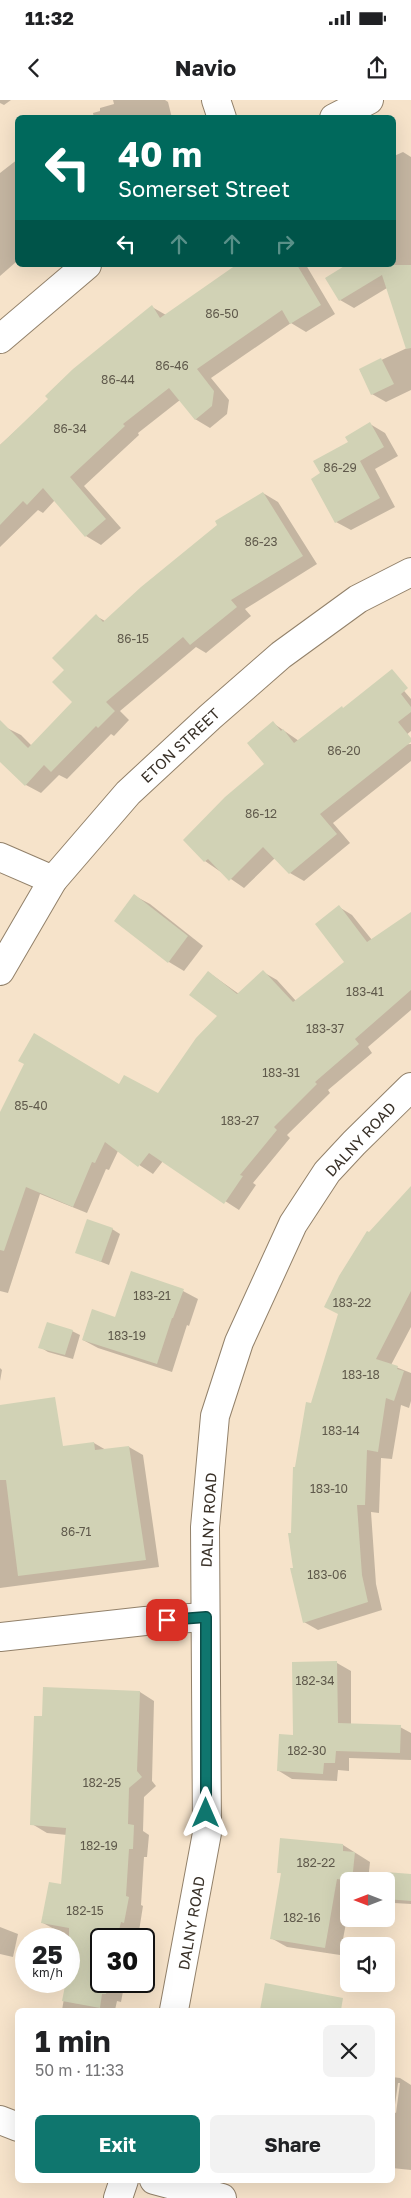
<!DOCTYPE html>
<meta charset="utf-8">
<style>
body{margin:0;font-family:"Golos Text",sans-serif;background:#f2f2f2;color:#202124;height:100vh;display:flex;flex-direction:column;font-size:19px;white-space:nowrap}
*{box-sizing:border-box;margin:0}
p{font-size:16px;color:#757577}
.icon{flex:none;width:28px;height:28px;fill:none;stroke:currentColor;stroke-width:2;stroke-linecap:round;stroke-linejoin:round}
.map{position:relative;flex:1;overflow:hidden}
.sheet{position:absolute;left:15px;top:1908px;width:380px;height:175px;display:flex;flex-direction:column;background:#fff;border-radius:8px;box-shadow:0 5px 20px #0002}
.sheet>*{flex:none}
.banner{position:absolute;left:15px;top:15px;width:381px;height:152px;border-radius:8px;box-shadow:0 5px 20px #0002;background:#00695c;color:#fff;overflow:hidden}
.needle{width:32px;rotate:270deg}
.controls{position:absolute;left:340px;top:1772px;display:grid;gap:10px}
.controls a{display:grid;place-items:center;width:55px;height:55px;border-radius:8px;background:#fff;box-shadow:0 5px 20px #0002;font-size:25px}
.speed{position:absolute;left:15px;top:1828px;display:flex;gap:10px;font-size:25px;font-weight:700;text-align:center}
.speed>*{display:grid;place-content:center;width:65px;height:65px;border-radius:50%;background:#fff;box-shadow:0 5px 20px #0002;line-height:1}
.speed small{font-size:12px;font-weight:400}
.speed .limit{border:2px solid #111;border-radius:8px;background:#fff;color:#111}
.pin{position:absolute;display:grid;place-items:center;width:42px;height:42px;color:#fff;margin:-21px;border-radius:10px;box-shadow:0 2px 8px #0006}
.me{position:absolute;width:55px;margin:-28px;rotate:0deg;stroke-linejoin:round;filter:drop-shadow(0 0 4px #0008)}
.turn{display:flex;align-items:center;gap:18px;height:105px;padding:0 20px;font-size:22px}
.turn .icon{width:65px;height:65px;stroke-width:2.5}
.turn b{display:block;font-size:35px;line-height:42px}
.lanes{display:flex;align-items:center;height:48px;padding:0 20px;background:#0003;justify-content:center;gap:25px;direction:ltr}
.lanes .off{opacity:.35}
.round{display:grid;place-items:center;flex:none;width:52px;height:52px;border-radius:8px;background:#f2f2f2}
.headline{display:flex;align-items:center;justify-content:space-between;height:85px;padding:0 20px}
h1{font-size:30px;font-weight:700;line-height:38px}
.primary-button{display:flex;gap:10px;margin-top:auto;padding:10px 20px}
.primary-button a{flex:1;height:58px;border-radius:8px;background:#0f766e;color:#fff;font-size:20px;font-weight:700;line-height:58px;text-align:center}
.primary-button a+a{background:#f2f2f2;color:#202124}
.status{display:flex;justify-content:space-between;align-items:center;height:35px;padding:0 25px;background:#fff;direction:ltr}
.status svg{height:14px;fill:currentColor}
header{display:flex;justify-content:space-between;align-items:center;height:65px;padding:0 20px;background:#fff;font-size:22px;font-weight:700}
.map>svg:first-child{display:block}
</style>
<div class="status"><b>11:32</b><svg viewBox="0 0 49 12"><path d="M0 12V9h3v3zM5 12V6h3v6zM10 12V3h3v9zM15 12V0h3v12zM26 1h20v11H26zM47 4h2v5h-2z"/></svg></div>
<header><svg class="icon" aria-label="back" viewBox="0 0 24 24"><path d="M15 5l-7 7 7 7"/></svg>Navio<svg class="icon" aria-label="share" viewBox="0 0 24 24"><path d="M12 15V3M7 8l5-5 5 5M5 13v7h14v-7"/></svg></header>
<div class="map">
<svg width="411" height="2098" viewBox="0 0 411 2098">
<rect width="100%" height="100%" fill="#f6e3ca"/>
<!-- shadow -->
<g fill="#0003" fill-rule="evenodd">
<path d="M0,0h11l-7,5 -4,-2z"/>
<path d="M113,0h52l3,2 4,16h-78l-1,-5 7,-2v-3l14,-4z"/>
<path d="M403,52l8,5v233l-25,12 -14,-8 -12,-24 47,-22 -20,-60 -33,20 -14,-8 8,-35h46v-109z"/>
<path d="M18,59v104l-2,-1 -16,14v-103z"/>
<path d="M245,165h61l29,49 -29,18 -15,-9 -80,55 18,22 -2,14 -17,14 -15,-9 -15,-19 -42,33 1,2 -55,51 37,42 -20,17 -15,-9 -31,-36 -12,13 -5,-3 -38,37v-102l152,-138 14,8z"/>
<path d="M370,324l15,9 13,23 -23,13 20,38 -44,23 -15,-8 -14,-48 28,-31z"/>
<path d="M263,393l15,9 39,62 -72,45 6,7 -45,37 -10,-6 -76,64 9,9 -15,16 -3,-2 -44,45 -8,-4 -18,18 -15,-8 -26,-27v-26l5,-5 16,8 11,11 42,-44 -8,-32 30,-54 9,5z"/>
<path d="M399,585l12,14v32l-17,14 17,-1v17l-78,62 17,20 -46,38 -14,-8 -15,-15 -31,30 -39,-27 61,-97 7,-41 26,18z"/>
<path d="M135,796l15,8 53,42 -19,25 -15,-9z"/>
<path d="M339,807l13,8 20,25 39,-26v96l-43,37 4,6 -44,37 2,3 -43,42 3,3 -37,45 3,2 -17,25 -76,-49 -10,13 -35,-23 -9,19 -3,-1 -19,44 -47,-19 -32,99 -8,-2v-177l120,-28 38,9 61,-79 -11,-44 31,22 24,-22 14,8 19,21 50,-39z"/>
<path d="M411,1092v135l-20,38 20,8v28l-2,7 -8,-3 -9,54 -11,-1 -2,55 -8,-1 5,72 6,26 -64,20 -14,-8 -10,-52 -2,-36 4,-66 16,-64 57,-171z"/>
<path d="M112,1129l8,5 -11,31 -33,-13z"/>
<path d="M183,1191l15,8 -9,27 -2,-1 -15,47 -74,-24 -15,-8 33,-22z"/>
<path d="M72,1231l8,4 -7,24 -25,-7 -8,-5z"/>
<path d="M0,1268l2,2 -2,11z"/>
<path d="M94,1343l12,7 23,-3 14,8 16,112 -159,21v-133z"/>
<path d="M337,1563l14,8v54l49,2 11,6v27l-62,-2v13l-11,-1 -1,11 -45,-2 -13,-8 15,-35z"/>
<path d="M140,1592l14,9 -2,80 4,5 -12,11 -1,34 6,4 -2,22h-3l-3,48 2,1 -4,25 -3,-1 -2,9h-33v42h24l-4,21 -4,-1 -2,9h-53l5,-29h2v-42h-5l1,-6 -7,-2 -15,-8 19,-37 5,-51 -20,-2 -15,-9 11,-107z"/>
<path d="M343,1745l27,17 -2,19h-19v26l-9,48 -53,-8 -16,-9 11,-64 -3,-2z"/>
<path d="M411,1775v29l-17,-1 -8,-5z"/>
<path d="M0,1827l18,7 -5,23 -13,-3z"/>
<path d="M392,1977l8,1 11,7v85l-19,-2zM398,1983h2l-4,30 -2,-1z"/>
</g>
<!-- building -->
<g fill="#d1d2b5">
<path d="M236,165h61l24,40 -31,19 -8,-14 -85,59 17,22 -2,15 -17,14 -26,-32 -46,36 2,2 -55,51 36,42 -21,18 -42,-49 -16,17 -4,-4 -23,24v-80l48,-46 -3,-3 28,-27 79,-64 8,13z"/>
<path d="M346,165h65v83l-5,1 -24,-74 -43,26 -14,-23z"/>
<path d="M381,258l13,26 -23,11 -12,-26z"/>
<path d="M370,322l14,25 -24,14 20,37 -45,25 -24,-44 9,-6 -7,-12 35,-19 -3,-5z"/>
<path d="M263,392l40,64 -72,44 6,7 -47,38 -7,-8 -77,65 9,9 -17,17 -2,-2 -45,46 -7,-7 -19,21 -25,-24v-42l28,28 44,-46 -20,-20 12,-12 -12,-12 44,-44 7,8 38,-35 76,-62 -2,-4z"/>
<path d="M392,569l16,19 -7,6 10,13v5l-13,10 13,16v4l-91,72 17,20 -48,40 -26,-27 -34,34 -21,-22 -4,3 -21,-22 42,-43 39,-33 -17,-21 26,-22 8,10 2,-2 11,14 48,-37 1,2z"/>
<path d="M134,794l54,42 -20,27 -54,-42z"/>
<path d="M339,805l28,37 44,-30v78l-56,49 4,5 -44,38 2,2 -43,43 3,3 -37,45 3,1 -19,28 -75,-51 -11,14 -33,-25 -10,21 -3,-1 -19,45 -47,-20 -22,64 -4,-1v-138l24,-48 -6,-3 16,-28 85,51 5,-9 34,18 38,-55 21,-22 -28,-21 19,-24 29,23 26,-24 30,32 51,-40 -29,-38z"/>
<path d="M411,1086v105l-35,68 22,7 -1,3 7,2 -10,30 -8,-3 -8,54 -11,-2 -2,55h-8l5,70 6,27 -65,21 -13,-55h3l-5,-35h3l2,-66h2l11,-65 5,1 27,-89 -14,-7 15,-31 28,-45 2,1z"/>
<path d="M87,1119l26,9 -12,34 -26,-9z"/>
<path d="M131,1171l53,18 -11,29h-1l-15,46 -75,-24 10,-31 23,8z"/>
<path d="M47,1222l26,8 -8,25 -27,-7z"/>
<path d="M55,1297l8,49 31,-4 1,8 34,-4 17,114 -128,16 -12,-96h-6v-75z"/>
<path d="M337,1561l1,62 63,2 -1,28 -64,-2 -1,12h-11l-1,11 -46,-3 2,-37 14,1 -1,-73z"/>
<path d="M43,1587l97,4 -3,80 5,6 -13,11 -1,36 6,1 -1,24h-4l-3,47 3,1 -5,26 -3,-1 -4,17h-16v42h8l-3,13h-4l-2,14 -38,-7 4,-20h3v-53l-28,-5 8,-41 12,2 5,-56 -36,-3 4,-109h8z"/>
<path d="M280,1738l63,6v7l12,1 -3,29 -15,-2 -12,69 -55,-9 11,-66h-4z"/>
<path d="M386,1772l25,2v27l-25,-2z"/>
<path d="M265,1883l78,15 -2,12h-81z"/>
</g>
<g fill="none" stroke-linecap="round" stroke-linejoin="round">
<defs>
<g id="street">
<path d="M216,0l6,18"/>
<path d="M334,18l35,-18"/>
<path d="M0,239l87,-74"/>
<path d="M0,757l53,23"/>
<path d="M0,871l53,-91 75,-87 82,-76 71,-62 77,-56 53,-27"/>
<path d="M0,1537l145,-16 60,-4"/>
<path d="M174,1910l33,-177 -2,-306 10,-111 24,-74 54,-118 34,-52 27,-29 57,-56"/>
<path d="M0,2020l18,7"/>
<path d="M154,2080l68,18"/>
<path d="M118,2098l6,-18"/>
</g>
</defs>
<!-- street casing -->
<use href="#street" stroke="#92816a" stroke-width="30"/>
<!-- street -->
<use href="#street" stroke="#fff" stroke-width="28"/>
</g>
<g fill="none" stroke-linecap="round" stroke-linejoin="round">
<defs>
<path id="route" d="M167,1520l39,-3v196"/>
</defs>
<!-- route casing -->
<use href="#route" stroke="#0a4d48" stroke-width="12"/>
<!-- route -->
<use href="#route" stroke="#0f766e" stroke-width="9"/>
</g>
<g text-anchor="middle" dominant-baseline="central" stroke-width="4" stroke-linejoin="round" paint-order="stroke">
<!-- number labels -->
<g font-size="12" fill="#5f594b">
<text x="222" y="213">86-50</text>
<text x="172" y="265">86-46</text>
<text x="118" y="279">86-44</text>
<text x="70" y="328">86-34</text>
<text x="340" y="367">86-29</text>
<text x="261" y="441">86-23</text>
<text x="133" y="538">86-15</text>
<text x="344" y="650">86-20</text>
<text x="261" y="713">86-12</text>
<text x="365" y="891">183-41</text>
<text x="325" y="928">183-37</text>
<text x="281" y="972">183-31</text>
<text x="31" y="1005">85-40</text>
<text x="240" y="1020">183-27</text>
<text x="152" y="1195">183-21</text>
<text x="352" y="1202">183-22</text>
<text x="127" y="1235">183-19</text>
<text x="361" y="1274">183-18</text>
<text x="341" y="1330">183-14</text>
<text x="329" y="1388">183-10</text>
<text x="76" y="1431">86-71</text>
<text x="327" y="1474">183-06</text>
<text x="315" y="1580">182-34</text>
<text x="307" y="1650">182-30</text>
<text x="102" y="1682">182-25</text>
<text x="99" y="1745">182-19</text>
<text x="316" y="1762">182-22</text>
<text x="85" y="1810">182-15</text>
<text x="302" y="1817">182-16</text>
</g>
<!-- street labels -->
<g font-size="15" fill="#393128" stroke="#fff">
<text transform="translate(180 645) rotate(-43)">ETON STREET</text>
<text transform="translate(360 1039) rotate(-47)">DALNY ROAD</text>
<text transform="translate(208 1420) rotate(-87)">DALNY ROAD</text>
<text transform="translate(191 1823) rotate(-80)">DALNY ROAD</text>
</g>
</g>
</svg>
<div class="controls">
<a><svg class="needle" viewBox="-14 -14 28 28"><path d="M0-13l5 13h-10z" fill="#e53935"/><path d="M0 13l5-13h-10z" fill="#757577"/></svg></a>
<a><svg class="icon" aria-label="sound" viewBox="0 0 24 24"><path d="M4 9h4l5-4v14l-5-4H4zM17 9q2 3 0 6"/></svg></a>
</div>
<div class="speed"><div>25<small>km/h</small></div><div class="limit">30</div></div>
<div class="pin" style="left:167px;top:1520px;background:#d93025"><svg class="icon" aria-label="arrive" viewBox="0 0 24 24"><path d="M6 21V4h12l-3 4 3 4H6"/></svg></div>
<svg class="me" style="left:206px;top:1713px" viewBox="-20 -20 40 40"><path d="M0-17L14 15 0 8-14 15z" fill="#0f766e" stroke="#fff" stroke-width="4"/></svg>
<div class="banner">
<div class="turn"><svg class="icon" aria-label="left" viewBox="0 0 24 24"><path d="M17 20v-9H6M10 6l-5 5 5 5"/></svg><div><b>40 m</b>Somerset Street</div></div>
<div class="lanes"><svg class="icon" aria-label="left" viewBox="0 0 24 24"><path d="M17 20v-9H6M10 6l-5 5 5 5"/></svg><svg class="icon off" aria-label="ahead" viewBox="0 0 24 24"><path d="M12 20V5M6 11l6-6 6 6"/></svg><svg class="icon off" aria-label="ahead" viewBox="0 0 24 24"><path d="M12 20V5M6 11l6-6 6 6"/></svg><svg class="icon off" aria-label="right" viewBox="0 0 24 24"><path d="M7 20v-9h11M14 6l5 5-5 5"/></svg></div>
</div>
<section class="sheet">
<div class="headline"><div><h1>1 min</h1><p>50 m · 11:33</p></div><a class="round"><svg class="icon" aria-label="close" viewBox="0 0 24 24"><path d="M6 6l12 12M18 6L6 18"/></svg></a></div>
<div class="primary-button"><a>Exit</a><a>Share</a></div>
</section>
</div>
